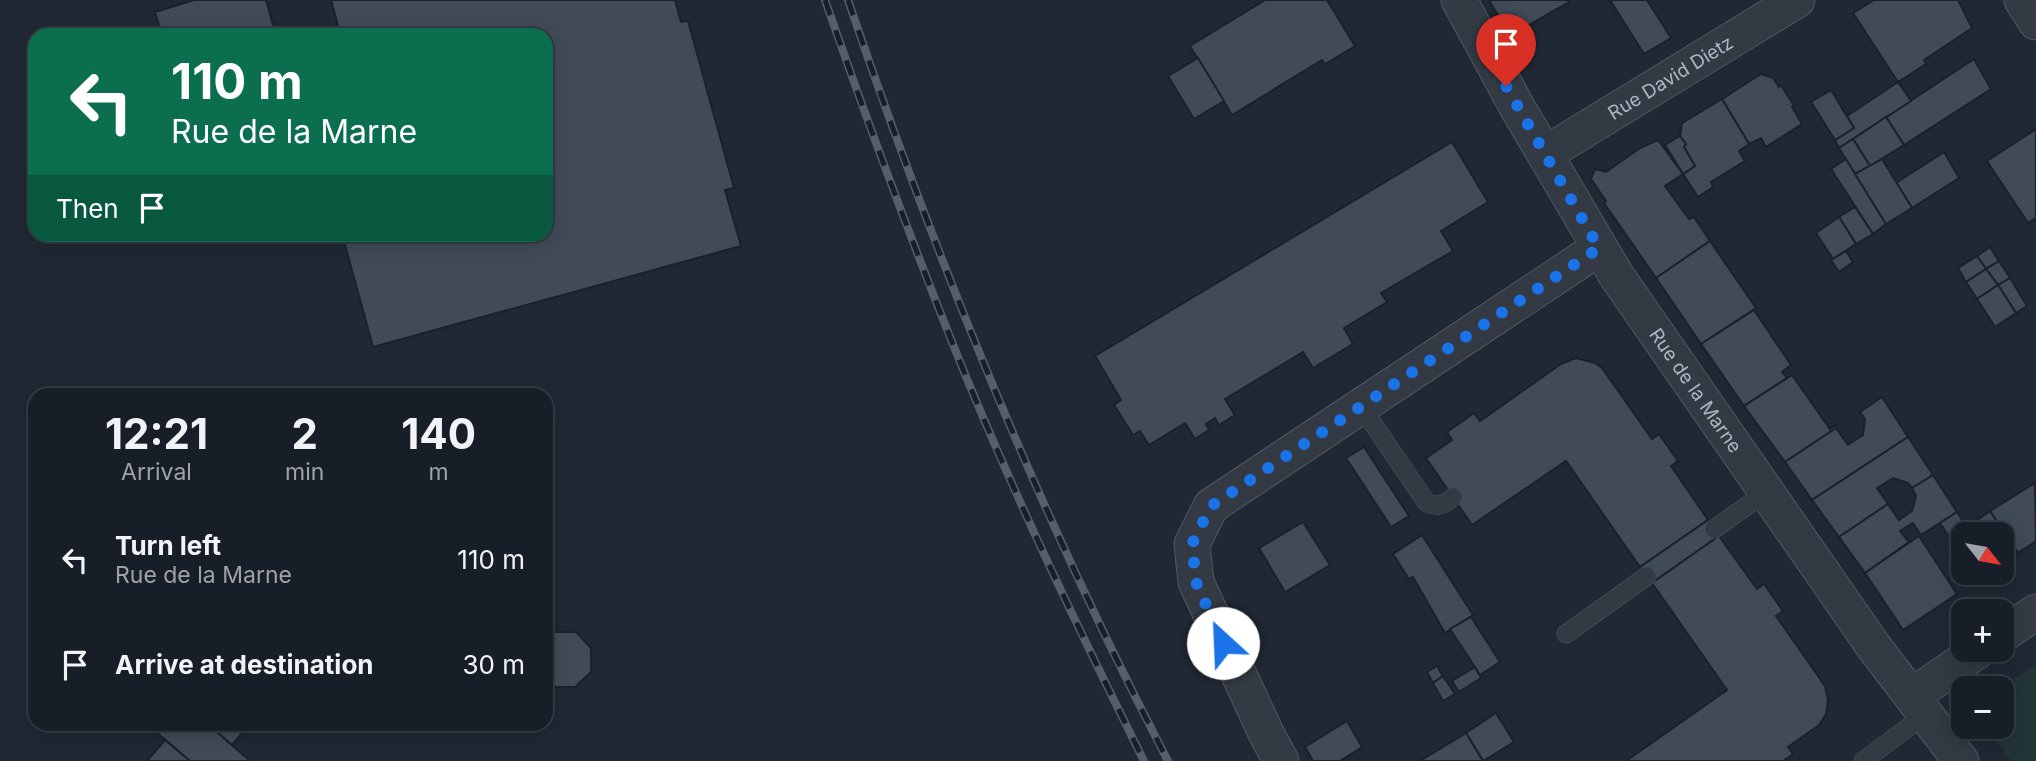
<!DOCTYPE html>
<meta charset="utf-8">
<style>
body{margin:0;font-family:Inter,sans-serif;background:#21272f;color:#f1f3f6;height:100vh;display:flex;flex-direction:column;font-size:26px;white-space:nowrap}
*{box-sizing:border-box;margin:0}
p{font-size:23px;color:#9fa2a7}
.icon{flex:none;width:38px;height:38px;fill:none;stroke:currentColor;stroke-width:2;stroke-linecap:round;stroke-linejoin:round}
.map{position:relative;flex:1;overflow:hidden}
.panel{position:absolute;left:28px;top:388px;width:525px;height:343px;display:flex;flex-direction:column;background:#181e27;border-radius:21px;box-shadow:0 4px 18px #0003,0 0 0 2px #363c44}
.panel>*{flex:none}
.guide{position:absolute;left:28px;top:28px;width:525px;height:214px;border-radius:21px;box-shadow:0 4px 18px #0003,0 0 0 2px #363c44;background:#0b6e4f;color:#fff;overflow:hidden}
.needle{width:46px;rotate:121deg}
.tools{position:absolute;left:1951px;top:522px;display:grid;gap:14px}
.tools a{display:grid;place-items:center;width:63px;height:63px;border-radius:14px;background:#181e27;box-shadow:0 4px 18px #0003,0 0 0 2px #363c44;font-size:35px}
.pin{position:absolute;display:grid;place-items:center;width:60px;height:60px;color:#fff;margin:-72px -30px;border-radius:50% 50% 50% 0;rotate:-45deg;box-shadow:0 0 7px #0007}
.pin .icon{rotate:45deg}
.me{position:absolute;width:77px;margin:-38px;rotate:335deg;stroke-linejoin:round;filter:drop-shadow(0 0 5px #0008)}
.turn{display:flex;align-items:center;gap:24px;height:147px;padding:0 28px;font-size:32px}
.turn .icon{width:91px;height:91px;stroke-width:2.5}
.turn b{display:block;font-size:49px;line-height:60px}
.then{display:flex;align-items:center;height:66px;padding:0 28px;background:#0003;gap:14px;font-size:26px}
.eta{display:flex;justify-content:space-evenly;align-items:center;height:119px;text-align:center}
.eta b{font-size:42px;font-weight:700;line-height:49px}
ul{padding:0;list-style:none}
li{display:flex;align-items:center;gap:21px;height:105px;padding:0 28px}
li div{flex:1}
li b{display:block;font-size:26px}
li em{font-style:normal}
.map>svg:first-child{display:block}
</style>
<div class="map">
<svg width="2036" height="761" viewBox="0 0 2036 761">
<rect width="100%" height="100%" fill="#202834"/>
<!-- green -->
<path fill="#223536" d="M2036,664v97h-25l-16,-23v-12h7v-38h-2z"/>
<!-- building -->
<g fill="#414b58" stroke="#1a212b" stroke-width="2">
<path d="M194,0h72l10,35h-114l-7,-23z"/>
<path d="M331,0h344l6,22 7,-1 46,167 -9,2 16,56 -368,101 -31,-113h204v-199h-214l8,-2z"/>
<path d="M1265,0h62l28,46 -30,18 -3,-4 -90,55 -42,-69z"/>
<path d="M1489,0h79l1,2 -59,34z"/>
<path d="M1610,0h37l24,38 -27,16z"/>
<path d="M1874,0h84l14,28 -48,32 2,4 -28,18 -45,-69z"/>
<path d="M1198,58l26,43 -30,18 -26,-43z"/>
<path d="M1974,59l17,30 -87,56 -18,-28z"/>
<path d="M1761,74l12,4 6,9 2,-2 13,21 -2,1 10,17 -36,23 -5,-9 -12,6 -27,-45z"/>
<path d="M1898,82l13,19 -72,47 -4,-8 19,-12 -7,-12z"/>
<path d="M1831,90l23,38 -19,12 -24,-38z"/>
<path d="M1722,99l27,45 -10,7 6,10 -34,21 2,5 -15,10 -15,-23 12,-8 -11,-19 2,-3 -6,-8 2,-13z"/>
<path d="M1886,117l18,28 -34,21 -17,-27z"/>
<path d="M2036,129v89l-8,5 -41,-62z"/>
<path d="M1680,136l6,8 -2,3 11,19 -12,8 -18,-29z"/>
<path d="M1853,139l17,27 -15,8 -16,-26z"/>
<path d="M1658,140l25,34 -18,12 24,33 5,-2 16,24 -54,37 -52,-75 2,-2 -15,-22 4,-10 11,3 34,-24z"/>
<path d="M1452,142l36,60 -47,29 12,20 -72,42 6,9 -43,26 9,16 -40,24 -10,-16 -78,47 10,16 -16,10 -4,-7 -9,6 3,6 -14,9 -10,-16 -36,22 -9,-14 -7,4 -19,-30 7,-5 -26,-44z"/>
<path d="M1944,152l15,26 -47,30 -16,-25z"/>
<path d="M1846,159l40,65 -13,10 -42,-65z"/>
<path d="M1882,159l30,49 -26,16 -31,-50z"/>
<path d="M1855,207l18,27 -17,10 -17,-27z"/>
<path d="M1839,217l17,27 -23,15 -17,-26z"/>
<path d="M1710,241l46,67 -55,36 -45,-66z"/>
<path d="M1990,247l9,14 -13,8 -9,-13z"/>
<path d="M1846,251l7,11 -14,10 -8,-12z"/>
<path d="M1977,256l9,13 -20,13 -8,-14z"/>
<path d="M1999,261l11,17 -12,7 -12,-16z"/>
<path d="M1986,269l12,16 -21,14 -11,-17z"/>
<path d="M2010,278l17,28 -11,7 -18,-28z"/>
<path d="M1998,285l18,28 -21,14 -18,-28z"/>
<path d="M1754,310l37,55 -9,7 5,6 -43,28 -43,-62z"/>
<path d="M1576,358l19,5 7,5 50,71 7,-5 19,27 -7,5 37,54 -68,47 -74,-106 -94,64 -46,-67 26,-18 -5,-8 27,-19 6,8 81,-57z"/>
<path d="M1792,375l38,54 5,-4 1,3 -51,34 -41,-56z"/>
<path d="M1882,397l26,40 -96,63 -27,-38 51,-34 12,17 15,-10 2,-16 -5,-7z"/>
<path d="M1908,437l25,38 -21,13 -4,-5 -15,-5 -16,10 11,16 -49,33 -27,-37z"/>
<path d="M1364,447l45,69 -18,11 -45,-69z"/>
<path d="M1933,475l24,37 -36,23 -8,-12 -13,8 9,11 -44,31 -26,-36 49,-33 11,16 13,-9 4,-15 -4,-8z"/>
<path d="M2035,483l1,58 -18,12 -28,-42z"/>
<path d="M1990,511l28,42 -14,9 -2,-3v-25h-17l-9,-13z"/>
<path d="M1957,512l14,22h-7v15l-5,3 -19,-29z"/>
<path d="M1708,520l11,16 -67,47 -12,-16z"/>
<path d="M1303,522l27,43 -45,27 -26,-44z"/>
<path d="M1422,535l51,80 -28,18 -32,-56 -4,2 -16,-25z"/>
<path d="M1719,536l38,53 7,-5 19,27 -7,5 49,70 3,14 -2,14 -7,11 -31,22 5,7 -10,7h-157l101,-71 -75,-107z"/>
<path d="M1919,536l38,58 -54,36 -38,-57z"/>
<path d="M1471,617l29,45 -20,13 -30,-46z"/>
<path d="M552,632h24l15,16v24l-16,15h-23l-6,-7v-42z"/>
<path d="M1437,666l6,10 -10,7 -6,-11z"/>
<path d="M1475,667l6,11 -22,14 -7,-11z"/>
<path d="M1443,676l12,18 -12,7 -10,-18z"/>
<path d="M1496,713l18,29 -31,19 -17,-28z"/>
<path d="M1347,721l15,26 -22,14h-27l-8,-14z"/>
<path d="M147,724h61l42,37h-60z"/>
<path d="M208,724h42l-18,21z"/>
<path d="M1466,733l17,28h-63z"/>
<path d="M165,740l25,21h-43z"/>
</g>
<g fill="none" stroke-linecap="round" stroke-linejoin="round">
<defs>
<g id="service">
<path d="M1361,406l65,96c11,6 18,3 27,-5"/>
<path d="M1714,529l51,-36"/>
<path d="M1566,634l81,-58"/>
<path d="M1863,761l63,-47"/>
</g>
<g id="minor">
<path id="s1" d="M1459,0l58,107 99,168 258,372 87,114"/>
<path d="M2022,0l14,22"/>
<path id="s2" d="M1545,154l252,-154"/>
<path d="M2002,635l34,-23"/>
<path d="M1912,696l68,-47"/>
<path d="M1281,761l-15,-28 -70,-151 -4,-38 19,-38 388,-258"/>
</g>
</defs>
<!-- service casing -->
<use href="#service" stroke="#505863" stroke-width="19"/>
<!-- minor casing -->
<use href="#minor" stroke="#505863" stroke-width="37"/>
<!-- service -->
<use href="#service" stroke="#333a44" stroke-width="18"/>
<!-- minor -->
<use href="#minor" stroke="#333a44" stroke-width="35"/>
<defs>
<g id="rail">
<path d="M825,0c40,115 82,229 127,342 57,143 124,282 192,419"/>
<path d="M848,0c88,260 193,517 320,761"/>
</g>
</defs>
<!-- rail casing -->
<use href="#rail" stroke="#555e6b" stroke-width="8"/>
<!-- rail -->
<use href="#rail" stroke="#181f29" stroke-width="5" stroke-dasharray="16" stroke-linecap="butt"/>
</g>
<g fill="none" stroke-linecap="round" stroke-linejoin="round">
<!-- route -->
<path stroke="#1a73e8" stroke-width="12" stroke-dasharray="0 21.6" d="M1223,643l-27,-61 -4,-38 19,-38 388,-258 -93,-162"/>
</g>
<g text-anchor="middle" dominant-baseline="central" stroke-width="7" stroke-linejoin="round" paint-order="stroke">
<!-- street labels -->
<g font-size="19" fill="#acb5c2" stroke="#181f29">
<text stroke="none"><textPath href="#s2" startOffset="147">Rue David Dietz</textPath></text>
<text stroke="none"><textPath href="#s1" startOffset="457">Rue de la Marne</textPath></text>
</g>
</g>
</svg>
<div class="tools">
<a><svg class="needle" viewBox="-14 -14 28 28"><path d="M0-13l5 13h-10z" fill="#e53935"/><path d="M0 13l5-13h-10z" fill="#9fa2a7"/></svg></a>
<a>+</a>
<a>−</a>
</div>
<div class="pin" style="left:1506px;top:86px;background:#d93025"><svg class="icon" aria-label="arrive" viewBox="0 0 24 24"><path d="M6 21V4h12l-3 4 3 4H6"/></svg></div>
<svg class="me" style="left:1223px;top:643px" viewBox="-20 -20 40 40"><circle r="19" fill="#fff"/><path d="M0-13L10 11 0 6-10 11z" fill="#1a73e8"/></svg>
<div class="guide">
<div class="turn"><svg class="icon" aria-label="left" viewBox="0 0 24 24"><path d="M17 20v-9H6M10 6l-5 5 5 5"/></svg><div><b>110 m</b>Rue de la Marne</div></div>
<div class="then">Then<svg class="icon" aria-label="arrive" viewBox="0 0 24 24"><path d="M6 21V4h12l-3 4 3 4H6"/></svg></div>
</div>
<section class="panel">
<div class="eta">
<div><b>12:21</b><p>Arrival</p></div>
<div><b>2</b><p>min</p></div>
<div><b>140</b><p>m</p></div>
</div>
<ul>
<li><svg class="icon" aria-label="left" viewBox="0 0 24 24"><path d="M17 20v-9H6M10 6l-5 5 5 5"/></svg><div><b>Turn left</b><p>Rue de la Marne</p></div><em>110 m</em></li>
<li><svg class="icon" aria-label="arrive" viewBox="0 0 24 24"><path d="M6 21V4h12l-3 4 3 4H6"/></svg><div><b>Arrive at destination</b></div><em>30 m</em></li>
</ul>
</section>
</div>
